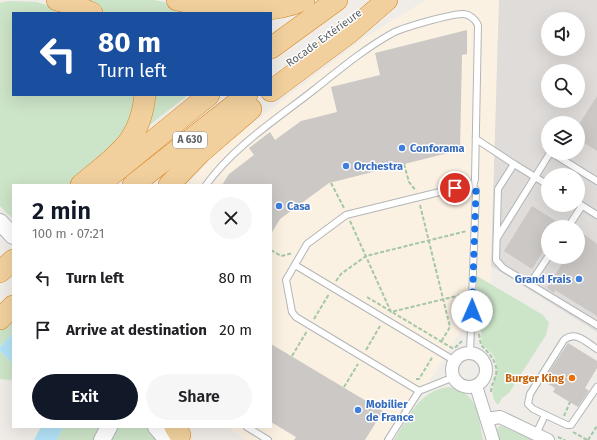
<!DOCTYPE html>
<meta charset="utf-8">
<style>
body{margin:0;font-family:"Fira Sans",sans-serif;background:#f6f6f6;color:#202124;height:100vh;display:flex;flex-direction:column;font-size:15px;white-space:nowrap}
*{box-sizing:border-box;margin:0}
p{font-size:13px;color:#757577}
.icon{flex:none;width:22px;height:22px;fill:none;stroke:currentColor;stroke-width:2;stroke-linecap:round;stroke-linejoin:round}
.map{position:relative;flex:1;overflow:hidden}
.panel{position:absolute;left:12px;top:184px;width:260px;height:244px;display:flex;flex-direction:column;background:#fff;border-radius:0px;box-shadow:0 4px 16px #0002}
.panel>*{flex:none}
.banner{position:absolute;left:12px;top:12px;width:260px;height:84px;border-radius:0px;box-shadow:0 4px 16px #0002;background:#1a4fa0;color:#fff;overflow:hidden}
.fabs{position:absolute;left:541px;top:12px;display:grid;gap:8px}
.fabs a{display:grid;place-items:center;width:44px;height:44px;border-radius:50%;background:#fff;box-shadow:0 4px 16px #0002;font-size:20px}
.pin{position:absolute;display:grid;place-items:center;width:34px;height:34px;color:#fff;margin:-17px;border:2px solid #fff;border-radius:50%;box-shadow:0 1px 4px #0007}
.me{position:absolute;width:44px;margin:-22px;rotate:1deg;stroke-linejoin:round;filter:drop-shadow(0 0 3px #0008)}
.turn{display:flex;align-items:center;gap:14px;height:84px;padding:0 20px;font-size:18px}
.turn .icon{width:52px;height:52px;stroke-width:2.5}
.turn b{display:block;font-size:28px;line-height:34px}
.round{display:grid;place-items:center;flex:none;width:42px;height:42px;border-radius:21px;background:#f6f6f6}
.headline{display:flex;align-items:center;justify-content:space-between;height:68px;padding:0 20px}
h1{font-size:24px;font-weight:600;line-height:30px;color:#111827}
.button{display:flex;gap:8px;margin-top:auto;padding:8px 20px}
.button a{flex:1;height:46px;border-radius:24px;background:#111827;color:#fff;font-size:16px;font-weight:600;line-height:46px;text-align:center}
.button a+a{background:#f6f6f6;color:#202124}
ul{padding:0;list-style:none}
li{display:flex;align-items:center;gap:12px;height:52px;padding:0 20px}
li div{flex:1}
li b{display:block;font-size:15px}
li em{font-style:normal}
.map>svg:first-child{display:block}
</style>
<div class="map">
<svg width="597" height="440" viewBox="0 0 597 440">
<rect width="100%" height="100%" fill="#f0ede8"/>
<!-- commercial -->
<path fill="#fbf1e2" d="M426,0h73l-8,282 -98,158h-145l-21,-13h44v-242h-83l22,-26 29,-25 125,-96z"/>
<!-- industrial -->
<path fill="#dfdcda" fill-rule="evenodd" d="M499,0h98v332l-106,-66zM548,19h30v30h-30zM548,71h30v30h-30zM548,123h30v30h-30zM548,175h30v30h-30zM548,227h30v30h-30z"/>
<!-- green -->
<g fill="#cce4c8">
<path d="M81,0h72l72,13h-119l-14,-9z"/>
<path d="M9,1l27,1 40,11h-63v82h126l-12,40 -55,50h-59v34l-13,-13v-203z"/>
<path d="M152,95h36l-41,32z"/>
<path d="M477,276l66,39 6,8 -3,12 -37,58 -7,5 -4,7c-15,-15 7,-31 -5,-50 -3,-4 -7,-7 -11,-11l-1,-13 -4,-1z"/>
<path d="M13,317v16l-13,14v-17z"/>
<path d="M0,351l13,13v16l-13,-1z"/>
<path d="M449,387c30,6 29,28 34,53h-89c14,-23 26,-50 55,-53z"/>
<path d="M499,426h3l31,14h-34l-2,-10z"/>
<path d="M63,427h37l-7,13h-36z"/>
<path d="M117,427h31l11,13h-48z"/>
</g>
<!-- water -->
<g fill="#b2e2f6">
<path d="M13,333v31l-13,-13v-4z"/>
<path d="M41,427h22l-6,13h-23z"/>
</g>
<!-- building -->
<g fill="#cbc8c5">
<path d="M467,30v24l-5,1 -2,95 -131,33 -49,36 -9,15v-49h-49l7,-11 25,-19 -5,-7 21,-16 5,8 26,-19 36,-9 -6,-25 49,-12 -5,-22z"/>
<path d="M597,96v55l-19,-12v-13z"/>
<path d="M532,206l32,20v1h-16v16l-16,26 -28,-18z"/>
<path d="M581,232l16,12v72l-42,-26 -1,3 -7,-5 19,-31h12v-20z"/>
<path d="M568,343l29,18v7l-12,20 4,3 -11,16 -25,-15 2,-4 -12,-7z"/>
<path d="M271,344l112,67 -18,29h-71l2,-3 -25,-15z"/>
</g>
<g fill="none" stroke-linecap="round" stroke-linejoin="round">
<defs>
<g id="service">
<path d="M476,139l38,25 -16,25 -2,71 7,8 94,57"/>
<path d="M552,153l45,28"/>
<path d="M514,164l34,21"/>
<path d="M206,185c28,-39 71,-66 109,-96 24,-19 49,-40 76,-55 9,-6 63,-21 73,-20 7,1 11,5 14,11l-3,154 -2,8"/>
<path d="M578,203l19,12"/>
<path d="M568,227l14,-21"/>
<path d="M497,238l53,-85"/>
<path d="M295,265l160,96"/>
<path d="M530,284l18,-27"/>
<path d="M597,349c-10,-6 -21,-19 -33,-9l-34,54 -2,10 5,5 34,16h4l26,-38"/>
<path d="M454,377l-35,14 -123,-74 -4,-5 -6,-32 21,-36 39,-29 122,-30 5,2 3,3 -6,163"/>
<path d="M247,427l21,13"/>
<path d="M536,434l9,-19"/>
<path d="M388,440l31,-49"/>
</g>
<g id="minor">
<circle cx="469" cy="370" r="17"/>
<path d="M476,386l17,54"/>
<path d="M487,419l13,-2 48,23"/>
</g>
<g id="secondary">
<path d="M0,222l13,14"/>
<path d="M156,427l11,13"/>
<path d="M102,440l7,-13"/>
</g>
<g id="motorway">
<path d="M57,0l12,3 23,10"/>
<path d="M177,0c41,8 87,18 127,0"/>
<path d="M271,48l66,-48"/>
<path d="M271,91l78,-58 38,-33"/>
<path d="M81,185c35,-30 59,-41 64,-90"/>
<path d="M99,185l110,-90"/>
<path d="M133,185l114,-90"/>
<path d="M169,185l31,-32 51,-44"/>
<path d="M0,272l13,-12"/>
<path d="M0,319l13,-13"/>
<path d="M175,427l5,8"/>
</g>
</defs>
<!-- service casing -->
<use href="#service" stroke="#b3b6b8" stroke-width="8"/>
<!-- minor casing -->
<use href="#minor" stroke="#b3b6b8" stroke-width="14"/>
<!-- secondary casing -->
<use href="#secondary" stroke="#b2b6b9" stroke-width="18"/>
<!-- motorway casing -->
<use href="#motorway" stroke="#dd831b" stroke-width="22"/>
<!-- path -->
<g stroke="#a4c7a8" stroke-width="2" stroke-dasharray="4 2" stroke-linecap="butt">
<path d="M404,164l5,18 7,9"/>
<path d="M331,183l13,25"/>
<path d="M420,205l30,122 -9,15"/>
<path d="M350,221l41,91 74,-18"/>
<path d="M271,250l10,6 12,-3"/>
<path d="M336,281l5,-7 25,-18 101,-25"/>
<path d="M367,297l85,51 4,-1 6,-6"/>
<path d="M314,319l15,-25"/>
<path d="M479,334l2,11c9,9 19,19 14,33 -2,5 -4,9 -4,15"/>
<path d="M366,350l14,-24"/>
<path d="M292,356l15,-25"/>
<path d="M416,379h3l14,-23"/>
<path d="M344,387l14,-23"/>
<path d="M564,416l6,-14"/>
<path d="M573,432l14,8"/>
<path d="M558,437l7,3"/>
<path d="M588,440l9,-14"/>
</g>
<!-- service -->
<use href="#service" stroke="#fff" stroke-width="6"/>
<!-- minor -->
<use href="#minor" stroke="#fff" stroke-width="12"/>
<!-- secondary -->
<use href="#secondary" stroke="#fff" stroke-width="16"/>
<!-- motorway -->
<use href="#motorway" stroke="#f1d09d" stroke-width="21"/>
</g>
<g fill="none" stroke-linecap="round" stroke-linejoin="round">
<!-- route -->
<path stroke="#1a73e8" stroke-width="7" stroke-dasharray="0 12.6" d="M455,188l15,-4 6,6 -4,121"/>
</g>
<!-- markers -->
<g fill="#3f7fe0" stroke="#fff" stroke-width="1.5">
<circle cx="402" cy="148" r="4"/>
<circle cx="346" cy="166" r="4"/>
<circle cx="279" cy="206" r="4"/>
<circle cx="579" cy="279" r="4"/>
<circle cx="358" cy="410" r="4"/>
</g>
<circle fill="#e8710a" stroke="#fff" stroke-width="1.5" cx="572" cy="378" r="4"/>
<g text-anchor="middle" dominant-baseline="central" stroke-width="3" stroke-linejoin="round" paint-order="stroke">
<!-- shield labels -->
<rect fill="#fff" stroke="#8f9294" stroke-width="1" x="173" y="132" width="34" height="16" rx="3"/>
<g font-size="10" font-weight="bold" fill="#5f6466">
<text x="190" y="140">A 630</text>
</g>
<!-- street labels -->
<g font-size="11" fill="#5f6466" stroke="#fff">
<text transform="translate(324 38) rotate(-36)">Rocade Extérieure</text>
</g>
<!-- shop labels -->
<g font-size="11" font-weight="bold" fill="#366cbe" stroke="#fff" text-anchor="start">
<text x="410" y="148">Conforama</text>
<text x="354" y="166">Orchestra</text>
<text x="287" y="206">Casa</text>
<text x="571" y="279" text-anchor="end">Grand Frais</text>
<text x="366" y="404">Mobilier<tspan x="366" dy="13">de France</tspan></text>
</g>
<!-- food labels -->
<g font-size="11" font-weight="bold" fill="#c56008" stroke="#fff" text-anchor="end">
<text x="564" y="378">Burger King</text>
</g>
</g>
</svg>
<div class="fabs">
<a><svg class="icon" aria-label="sound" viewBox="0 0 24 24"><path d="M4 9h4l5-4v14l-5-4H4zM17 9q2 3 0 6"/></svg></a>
<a><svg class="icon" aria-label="search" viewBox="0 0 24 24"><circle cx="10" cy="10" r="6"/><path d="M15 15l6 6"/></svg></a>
<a><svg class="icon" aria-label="layers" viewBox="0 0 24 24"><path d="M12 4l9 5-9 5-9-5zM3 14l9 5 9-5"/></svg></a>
<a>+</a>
<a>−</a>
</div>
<div class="pin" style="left:455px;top:188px;background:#d93025"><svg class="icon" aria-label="arrive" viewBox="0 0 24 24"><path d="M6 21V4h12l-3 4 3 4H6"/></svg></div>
<svg class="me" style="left:472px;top:311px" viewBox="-20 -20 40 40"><circle r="19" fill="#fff"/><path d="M0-13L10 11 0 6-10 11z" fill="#1a73e8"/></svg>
<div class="banner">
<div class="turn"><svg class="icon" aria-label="left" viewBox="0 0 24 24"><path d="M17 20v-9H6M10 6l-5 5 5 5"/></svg><div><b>80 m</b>Turn left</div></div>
</div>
<section class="panel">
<div class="headline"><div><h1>2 min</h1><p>100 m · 07:21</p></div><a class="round"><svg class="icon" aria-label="close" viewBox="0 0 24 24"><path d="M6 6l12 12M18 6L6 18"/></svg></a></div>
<ul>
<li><svg class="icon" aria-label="left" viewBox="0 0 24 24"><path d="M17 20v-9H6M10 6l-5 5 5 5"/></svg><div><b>Turn left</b></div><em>80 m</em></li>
<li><svg class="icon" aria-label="arrive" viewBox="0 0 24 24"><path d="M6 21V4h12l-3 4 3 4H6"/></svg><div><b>Arrive at destination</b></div><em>20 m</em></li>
</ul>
<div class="button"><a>Exit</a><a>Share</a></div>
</section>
</div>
